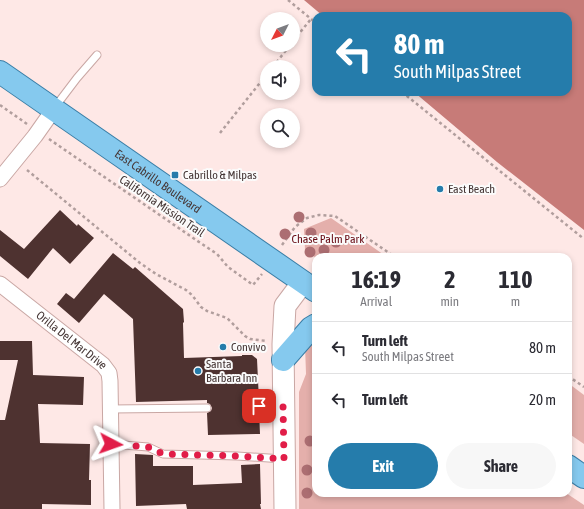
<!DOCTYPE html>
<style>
body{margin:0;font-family:"Asap Condensed",sans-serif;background:#f7f7f7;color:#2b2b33;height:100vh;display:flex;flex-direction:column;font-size:15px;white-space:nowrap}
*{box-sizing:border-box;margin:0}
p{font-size:13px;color:#7c7c81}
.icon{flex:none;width:22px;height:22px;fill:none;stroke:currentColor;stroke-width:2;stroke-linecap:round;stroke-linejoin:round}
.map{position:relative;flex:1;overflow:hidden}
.drawer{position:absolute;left:312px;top:253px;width:260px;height:244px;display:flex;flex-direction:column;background:#fff;border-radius:12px;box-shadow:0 2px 6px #0003}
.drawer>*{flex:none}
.banner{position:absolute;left:312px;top:12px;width:260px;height:84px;border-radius:12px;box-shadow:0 2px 6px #0003;background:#257cab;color:#fff;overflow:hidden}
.needle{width:26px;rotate:228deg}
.controls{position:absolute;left:260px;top:12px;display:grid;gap:8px}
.controls a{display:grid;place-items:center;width:40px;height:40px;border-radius:50%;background:#fff;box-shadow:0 2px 6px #0003;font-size:20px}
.pin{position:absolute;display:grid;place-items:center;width:34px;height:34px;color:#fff;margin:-17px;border-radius:8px;box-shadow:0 2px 6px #0006}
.me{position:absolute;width:44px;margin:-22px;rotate:94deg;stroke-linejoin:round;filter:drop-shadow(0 0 3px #0008)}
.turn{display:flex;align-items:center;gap:14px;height:84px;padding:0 16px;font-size:18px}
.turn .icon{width:52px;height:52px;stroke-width:2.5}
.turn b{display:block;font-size:28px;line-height:34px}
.eta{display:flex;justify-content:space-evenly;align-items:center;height:68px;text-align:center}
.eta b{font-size:24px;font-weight:700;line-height:28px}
.primary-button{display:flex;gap:8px;margin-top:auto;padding:8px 16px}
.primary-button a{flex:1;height:46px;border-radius:24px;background:#257cab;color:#fff;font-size:16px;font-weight:700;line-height:46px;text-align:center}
.primary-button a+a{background:#f7f7f7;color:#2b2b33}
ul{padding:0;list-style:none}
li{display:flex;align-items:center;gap:12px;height:52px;padding:0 16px;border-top:1px solid #e1e1e2}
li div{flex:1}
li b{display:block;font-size:15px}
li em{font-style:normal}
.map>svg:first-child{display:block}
</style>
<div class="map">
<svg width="584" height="509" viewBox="0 0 584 509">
<rect width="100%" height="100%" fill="#fee8e6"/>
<!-- green -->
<g fill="#e4afab">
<path d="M331,218l56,39h-71v1l-11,-8 -1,-21z"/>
<path d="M316,329v164h250l18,12v4h-285v-117l7,-18 -1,-28z"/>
<path d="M568,383l16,12v49l-16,-11z"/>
</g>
<!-- water -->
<path fill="#c77b78" d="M304,0h280v230l-87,-68 -83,-70h154v-76h-245z"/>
<!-- building -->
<g fill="#4e3230">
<path d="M60,210l17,16 1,-2 16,14 -24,26 -17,-16 -25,31 -28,-23v-26l24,19z"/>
<path d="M113,253l20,16 2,-2 48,42 1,13 -1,1 1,35 58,-2v-1h10l5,4 2,42 -3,1 -2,4 1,3 4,2 1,23 -52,1 -1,-22 4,-2 1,-3 -2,-4 -3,-1v-3l-71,2 -3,-83 -29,-25 -25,29 -22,-19 9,-11 8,6z"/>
<path d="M0,341h32l1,34 51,2 -1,28 -45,-1 2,39 50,1 -1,36h2v25l-49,-1v5h-42v-89h5l13,-60h-18z"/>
<path d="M135,454l18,1v11h40v19l49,-2 -1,-18 19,-1 1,40h-1l1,5h-74l-1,-5 -50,2z"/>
</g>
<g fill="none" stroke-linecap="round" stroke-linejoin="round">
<defs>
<g id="lane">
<path d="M55,107l22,-29 20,-23"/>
<path d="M259,406l24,-1"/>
<path d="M111,409l96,-1"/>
<path d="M111,444l37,3 15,7 74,2 46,3"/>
</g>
<g id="street">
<path d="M0,179l35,-43 19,-27"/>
<path id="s1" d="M0,284l103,81 6,8 1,8 2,128"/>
</g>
<path id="secondary" d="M285,509l-2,-165 2,-38 18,-24"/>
<g id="primary">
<path id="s2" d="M0,72l316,219"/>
<path d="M283,360l28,-32 5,-3"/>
<path d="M568,466l16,11"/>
</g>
</defs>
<!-- lane casing -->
<use href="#lane" stroke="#c9a7a4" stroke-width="9"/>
<!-- street casing -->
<use href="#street" stroke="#c9a7a4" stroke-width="17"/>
<!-- secondary casing -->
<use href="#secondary" stroke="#c9a7a4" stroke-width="23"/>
<!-- primary casing -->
<use href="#primary" stroke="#3a7ea6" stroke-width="24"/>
<!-- path -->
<g stroke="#b19e9d" stroke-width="2.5" stroke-dasharray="3 3" stroke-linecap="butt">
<path d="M288,0l28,23"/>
<path d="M293,41l18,-22"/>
<path d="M273,67l17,-22"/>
<path d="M402,92l182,147"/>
<path d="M0,105l27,19"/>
<path d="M220,133l47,-59"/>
<path d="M49,139l150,103 18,12 11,13 25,18 9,-11"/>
<path d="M27,170l113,93 16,11 30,16 6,5 9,12 6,4 20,7 18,18 5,3 17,2"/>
<path d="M282,245l13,-18 12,-9 12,-3 16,1 60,41"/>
<path d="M568,376l16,11"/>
</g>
<!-- lane -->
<use href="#lane" stroke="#fff" stroke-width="7"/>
<!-- street -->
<use href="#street" stroke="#fff" stroke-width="15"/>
<!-- secondary -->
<use href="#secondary" stroke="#fff" stroke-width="21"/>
<!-- primary -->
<use href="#primary" stroke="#85c9ee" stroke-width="22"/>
</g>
<!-- trees -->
<g fill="#ac6e72">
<circle cx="299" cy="217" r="5.5"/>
<circle cx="311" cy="233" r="5.5"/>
<circle cx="285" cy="234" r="5.5"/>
<circle cx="336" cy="242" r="5.5"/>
<circle cx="324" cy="250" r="5.5"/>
<circle cx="310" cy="252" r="5.5"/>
<circle cx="310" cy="441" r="5.5"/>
<circle cx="307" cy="470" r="5.5"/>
<circle cx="307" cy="493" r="5.5"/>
</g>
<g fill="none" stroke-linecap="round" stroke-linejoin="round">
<!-- route -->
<path stroke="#e11d48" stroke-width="7" stroke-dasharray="0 12.6" d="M111,444l37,3 15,7 74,2 47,3 -1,-54 -24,1"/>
</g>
<!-- markers -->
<g fill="#257cab" stroke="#fbfbfb" stroke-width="1.5">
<rect x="171" y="171" width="8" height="8" rx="2"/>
<circle cx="440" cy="189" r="4"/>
<circle cx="223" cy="347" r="4"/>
<circle cx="198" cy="371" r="4"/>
</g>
<g text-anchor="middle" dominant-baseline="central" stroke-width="4" stroke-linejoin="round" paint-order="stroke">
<!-- poi labels -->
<g font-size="12" fill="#463736" stroke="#fbfbfb" text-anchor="start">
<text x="183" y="175">Cabrillo &amp; Milpas</text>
<text x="448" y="189">East Beach</text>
<text x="231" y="347">Convivo</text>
<text x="206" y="364">Santa<tspan x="206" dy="14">Barbara Inn</tspan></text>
</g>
<!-- street labels -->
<g font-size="12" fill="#463736" stroke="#fbfbfb">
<text stroke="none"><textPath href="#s2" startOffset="192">East Cabrillo Boulevard</textPath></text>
<text transform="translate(162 206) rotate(34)">California Mission Trail</text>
<text stroke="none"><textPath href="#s1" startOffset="91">Orilla Del Mar Drive</textPath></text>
</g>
<!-- park labels -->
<g font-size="12" fill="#680b14" stroke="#fbfbfb">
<text x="328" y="239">Chase Palm Park</text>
</g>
</g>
</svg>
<div class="controls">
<a><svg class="needle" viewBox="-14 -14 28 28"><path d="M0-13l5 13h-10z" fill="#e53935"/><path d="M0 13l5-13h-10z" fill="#7c7c81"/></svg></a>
<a><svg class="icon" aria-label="sound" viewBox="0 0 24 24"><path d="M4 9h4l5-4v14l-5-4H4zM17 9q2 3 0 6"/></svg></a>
<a><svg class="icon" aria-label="search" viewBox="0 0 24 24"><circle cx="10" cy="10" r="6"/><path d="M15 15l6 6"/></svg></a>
</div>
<div class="pin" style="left:259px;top:406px;background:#d93025"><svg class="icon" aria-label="arrive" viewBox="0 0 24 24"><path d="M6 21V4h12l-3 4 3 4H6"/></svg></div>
<svg class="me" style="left:111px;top:444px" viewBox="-20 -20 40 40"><path d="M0-17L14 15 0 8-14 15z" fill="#e11d48" stroke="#fff" stroke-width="4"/></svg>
<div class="banner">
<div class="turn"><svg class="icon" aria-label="left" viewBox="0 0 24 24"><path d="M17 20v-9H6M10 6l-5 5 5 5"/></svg><div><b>80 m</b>South Milpas Street</div></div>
</div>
<section class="drawer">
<div class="eta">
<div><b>16:19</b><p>Arrival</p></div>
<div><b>2</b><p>min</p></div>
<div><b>110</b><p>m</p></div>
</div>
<ul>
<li><svg class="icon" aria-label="left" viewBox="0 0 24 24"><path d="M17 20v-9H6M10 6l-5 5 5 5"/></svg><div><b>Turn left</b><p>South Milpas Street</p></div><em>80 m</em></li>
<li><svg class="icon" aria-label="left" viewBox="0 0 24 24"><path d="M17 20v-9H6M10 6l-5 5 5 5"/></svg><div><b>Turn left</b></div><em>20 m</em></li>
</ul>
<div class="primary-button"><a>Exit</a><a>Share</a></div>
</section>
</div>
